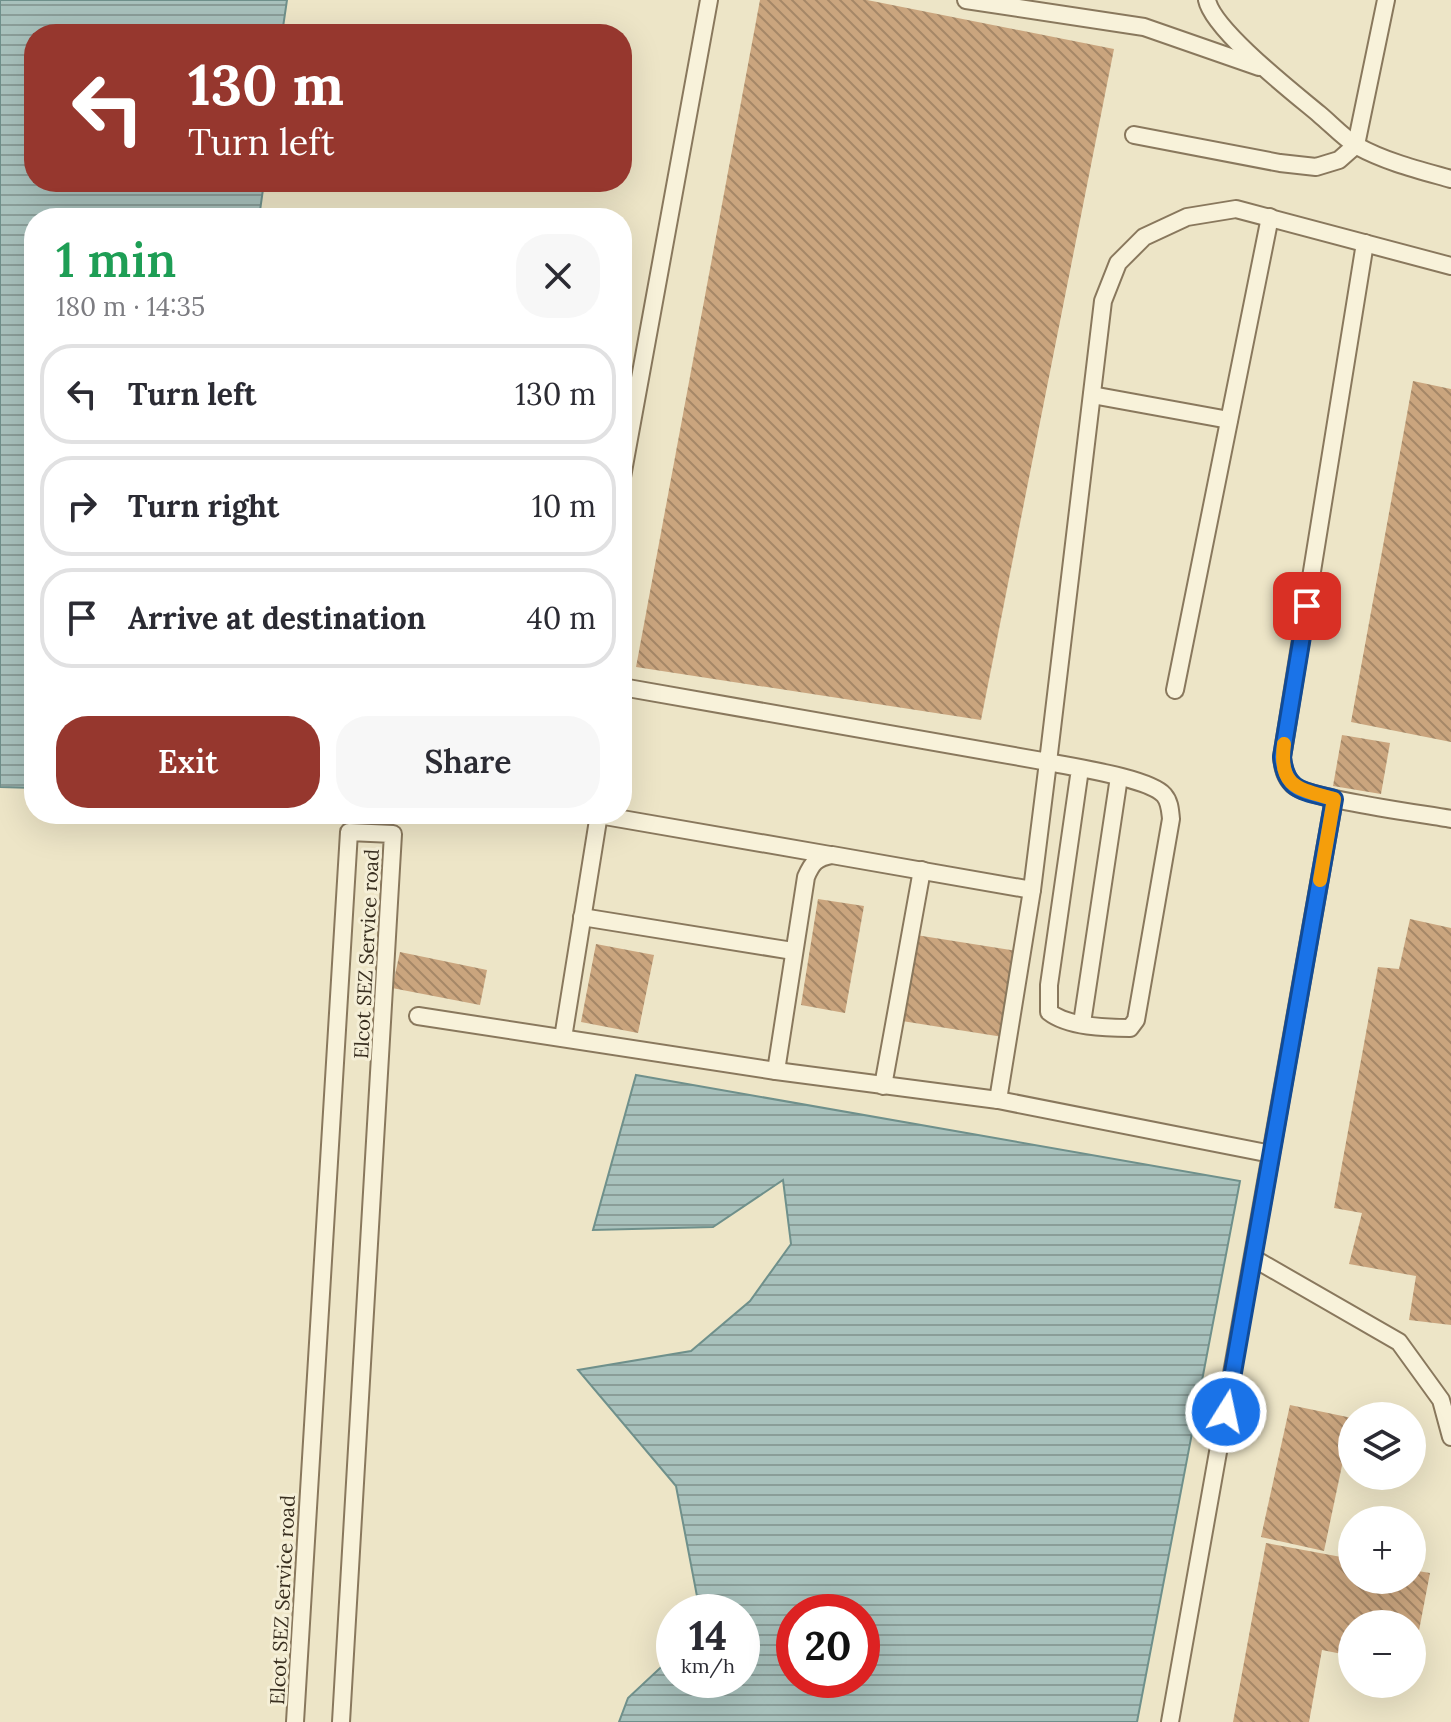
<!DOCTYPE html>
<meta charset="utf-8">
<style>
body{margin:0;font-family:Lora,serif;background:#f7f7f7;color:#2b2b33;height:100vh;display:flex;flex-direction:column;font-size:30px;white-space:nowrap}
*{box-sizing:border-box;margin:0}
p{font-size:26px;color:#7c7c81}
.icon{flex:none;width:44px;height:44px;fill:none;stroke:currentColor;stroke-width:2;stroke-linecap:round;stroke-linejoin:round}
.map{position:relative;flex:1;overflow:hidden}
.panel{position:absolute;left:24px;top:208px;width:608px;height:616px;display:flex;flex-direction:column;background:#fff;border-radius:32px;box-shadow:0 8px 32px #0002}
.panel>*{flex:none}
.hud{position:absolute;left:24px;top:24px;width:608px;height:168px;border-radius:32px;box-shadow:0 8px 32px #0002;background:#96372e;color:#fff;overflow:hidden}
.controls{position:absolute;left:1338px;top:1402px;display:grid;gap:16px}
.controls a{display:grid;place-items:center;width:88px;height:88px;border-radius:50%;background:#fff;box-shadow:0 8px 32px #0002;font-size:40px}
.speed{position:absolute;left:656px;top:1594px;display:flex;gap:16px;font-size:40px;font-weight:700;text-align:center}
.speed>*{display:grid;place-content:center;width:104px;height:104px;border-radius:50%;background:#fff;box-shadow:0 8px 32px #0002;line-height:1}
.speed small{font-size:20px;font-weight:400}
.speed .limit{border:12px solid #d22;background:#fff;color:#111}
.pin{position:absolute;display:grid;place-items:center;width:68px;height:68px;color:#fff;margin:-34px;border-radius:16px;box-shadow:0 4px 12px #0006}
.me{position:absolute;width:88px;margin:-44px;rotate:10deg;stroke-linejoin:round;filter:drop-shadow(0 0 6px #0008)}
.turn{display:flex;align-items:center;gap:28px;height:168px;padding:0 32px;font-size:36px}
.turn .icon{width:104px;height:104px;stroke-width:2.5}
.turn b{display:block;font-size:56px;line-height:68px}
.round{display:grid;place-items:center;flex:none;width:84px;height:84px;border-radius:32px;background:#f7f7f7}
.overview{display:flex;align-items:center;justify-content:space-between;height:136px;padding:0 32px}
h1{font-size:48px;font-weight:600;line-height:60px;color:#1e9e55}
.cta{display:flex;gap:16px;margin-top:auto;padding:16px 32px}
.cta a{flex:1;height:92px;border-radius:32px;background:#96372e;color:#fff;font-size:32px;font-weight:600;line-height:92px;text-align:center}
.cta a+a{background:#f7f7f7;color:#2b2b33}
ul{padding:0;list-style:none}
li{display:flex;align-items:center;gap:24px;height:100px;margin:0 16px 12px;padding:0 16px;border:4px solid #e1e1e2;border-radius:32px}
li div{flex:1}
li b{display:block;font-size:30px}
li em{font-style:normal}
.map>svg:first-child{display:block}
</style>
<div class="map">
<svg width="1451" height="1722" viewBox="0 0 1451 1722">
<defs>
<pattern id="water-rules" width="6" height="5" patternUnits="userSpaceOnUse" patternTransform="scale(2)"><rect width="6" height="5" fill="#a8c1bc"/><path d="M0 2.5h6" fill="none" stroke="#8a9d98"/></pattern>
<pattern id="building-back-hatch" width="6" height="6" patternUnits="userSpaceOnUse" patternTransform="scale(2)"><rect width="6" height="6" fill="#caa57e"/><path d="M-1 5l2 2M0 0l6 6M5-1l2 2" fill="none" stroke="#a58767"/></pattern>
</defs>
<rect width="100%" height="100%" fill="#ede5c7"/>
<!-- water -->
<g fill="url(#water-rules)" stroke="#6f908b" stroke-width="2" fill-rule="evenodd">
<path d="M0,0h287l-5,34h-248v148h230l-5,36h-225v570l-34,-1z"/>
<path d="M636,1075l604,106 -103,541h-518l9,-24 46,-43v25h68v-68h-42l-24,-126 -98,-116 113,-19 59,-50 41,-57 -8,-64 -70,47 -120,3zM794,1612h68v68h-68z"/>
</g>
<!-- building -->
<g fill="url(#building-back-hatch)">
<path d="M760,0h107l247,49 -133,671 -345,-53z"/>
<path d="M1413,381l38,8v353l-100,-20z"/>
<path d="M1342,735l48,8 -9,51 -48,-8z"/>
<path d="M818,899l46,7 -19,107 -44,-8z"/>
<path d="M1410,919l41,9v397l-42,-5 7,-44 -67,-12 13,-51 -28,-5 44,-241 21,2z"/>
<path d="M916,935l101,16 -14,86 -101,-16z"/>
<path d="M596,944l58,11 -16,78 -57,-11z"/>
<path d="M400,952l87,18 -7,35 -88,-17z"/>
<path d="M1290,1405l62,13 -28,133 -63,-14z"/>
<path d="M1266,1543l86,16v21h60v-10l18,3 -17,89h-1v-38h-60v32l-30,-6 -13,72h-76z"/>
</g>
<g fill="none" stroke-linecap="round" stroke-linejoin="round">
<defs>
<g id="lane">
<path d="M966,0l178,27 115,40"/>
<path d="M1207,0c6,30 87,93 112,114 12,10 25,24 38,32 29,16 62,24 94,33"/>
<path d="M1134,135l146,28 36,4 23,-7 17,-15 30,-145"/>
<path d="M1365,243l-83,514c1,11 3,20 11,28 15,14 131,29 158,34"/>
<path d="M1092,395l137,25"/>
<path d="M622,477l87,-477"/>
<path d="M622,687l426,75 55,-461 15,-38 26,-26 43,-20 49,-8 215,57"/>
<path d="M1175,690l95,-473"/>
<path d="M599,815l231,40"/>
<path d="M582,917l211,34"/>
<path d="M418,1016l358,55 222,29 273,54 -101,568"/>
<path d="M1082,1023l37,-246"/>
<path d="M563,1038l36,-224"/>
<path d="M776,1071l30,-194c6,-14 10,-19 26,-22l200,35"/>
<path d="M883,1086l39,-216"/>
<path d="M998,1100l34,-210 16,-128c24,5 101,16 116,33 6,7 6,15 7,24l-35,201 -6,8c-24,0 -62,-1 -81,-16v-27l31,-216"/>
<path d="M1271,1154l63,-355"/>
<path d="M1253,1258l146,84 42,58 10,37"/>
<path d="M295,1722l54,-890 44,2 -52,888"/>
</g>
</defs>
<!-- lane casing -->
<use href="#lane" stroke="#89785d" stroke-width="20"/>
<!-- lane -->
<use href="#lane" stroke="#f8f2da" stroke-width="16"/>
</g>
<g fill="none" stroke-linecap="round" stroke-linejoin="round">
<defs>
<path id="route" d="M1226,1412l108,-613c-29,-8 -48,-6 -52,-42l25,-151"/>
</defs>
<!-- route casing -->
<use href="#route" stroke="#114b97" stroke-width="20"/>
<!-- route -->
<use href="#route" stroke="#1a73e8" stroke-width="14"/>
<!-- slow -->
<path stroke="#f59e0b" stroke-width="14" d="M1284,744c-6,44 15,45 50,55l-14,81"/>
</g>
<g text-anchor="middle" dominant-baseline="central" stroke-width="6" stroke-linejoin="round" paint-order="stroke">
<!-- street labels -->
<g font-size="20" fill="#392f20" stroke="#f5efd7">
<text transform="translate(366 954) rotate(-87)">Elcot SEZ Service road</text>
<text transform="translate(282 1600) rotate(-87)">Elcot SEZ Service road</text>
</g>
</g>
</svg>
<div class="controls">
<a><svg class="icon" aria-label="layers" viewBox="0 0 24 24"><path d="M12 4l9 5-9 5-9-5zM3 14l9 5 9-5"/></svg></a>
<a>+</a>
<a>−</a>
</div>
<div class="speed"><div>14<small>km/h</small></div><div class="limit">20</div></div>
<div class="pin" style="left:1307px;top:606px;background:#d93025"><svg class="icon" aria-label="arrive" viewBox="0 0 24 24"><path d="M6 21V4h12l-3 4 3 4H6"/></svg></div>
<svg class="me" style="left:1226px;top:1412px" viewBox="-20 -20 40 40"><circle r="17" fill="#1a73e8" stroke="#fff" stroke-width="3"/><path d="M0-11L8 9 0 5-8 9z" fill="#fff"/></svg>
<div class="hud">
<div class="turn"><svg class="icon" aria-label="left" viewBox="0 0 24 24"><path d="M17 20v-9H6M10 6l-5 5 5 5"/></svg><div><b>130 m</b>Turn left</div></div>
</div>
<section class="panel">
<div class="overview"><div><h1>1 min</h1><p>180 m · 14:35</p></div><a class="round"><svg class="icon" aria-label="close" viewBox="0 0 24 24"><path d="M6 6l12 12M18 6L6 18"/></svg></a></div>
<ul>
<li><svg class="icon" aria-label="left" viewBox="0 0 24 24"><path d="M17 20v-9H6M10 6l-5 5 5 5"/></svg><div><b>Turn left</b></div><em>130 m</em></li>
<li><svg class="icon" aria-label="right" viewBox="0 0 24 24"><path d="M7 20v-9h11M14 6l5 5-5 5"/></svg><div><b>Turn right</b></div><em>10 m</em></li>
<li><svg class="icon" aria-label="arrive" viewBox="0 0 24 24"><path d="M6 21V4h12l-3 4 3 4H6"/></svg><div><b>Arrive at destination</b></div><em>40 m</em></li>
</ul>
<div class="cta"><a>Exit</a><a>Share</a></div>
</section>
</div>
